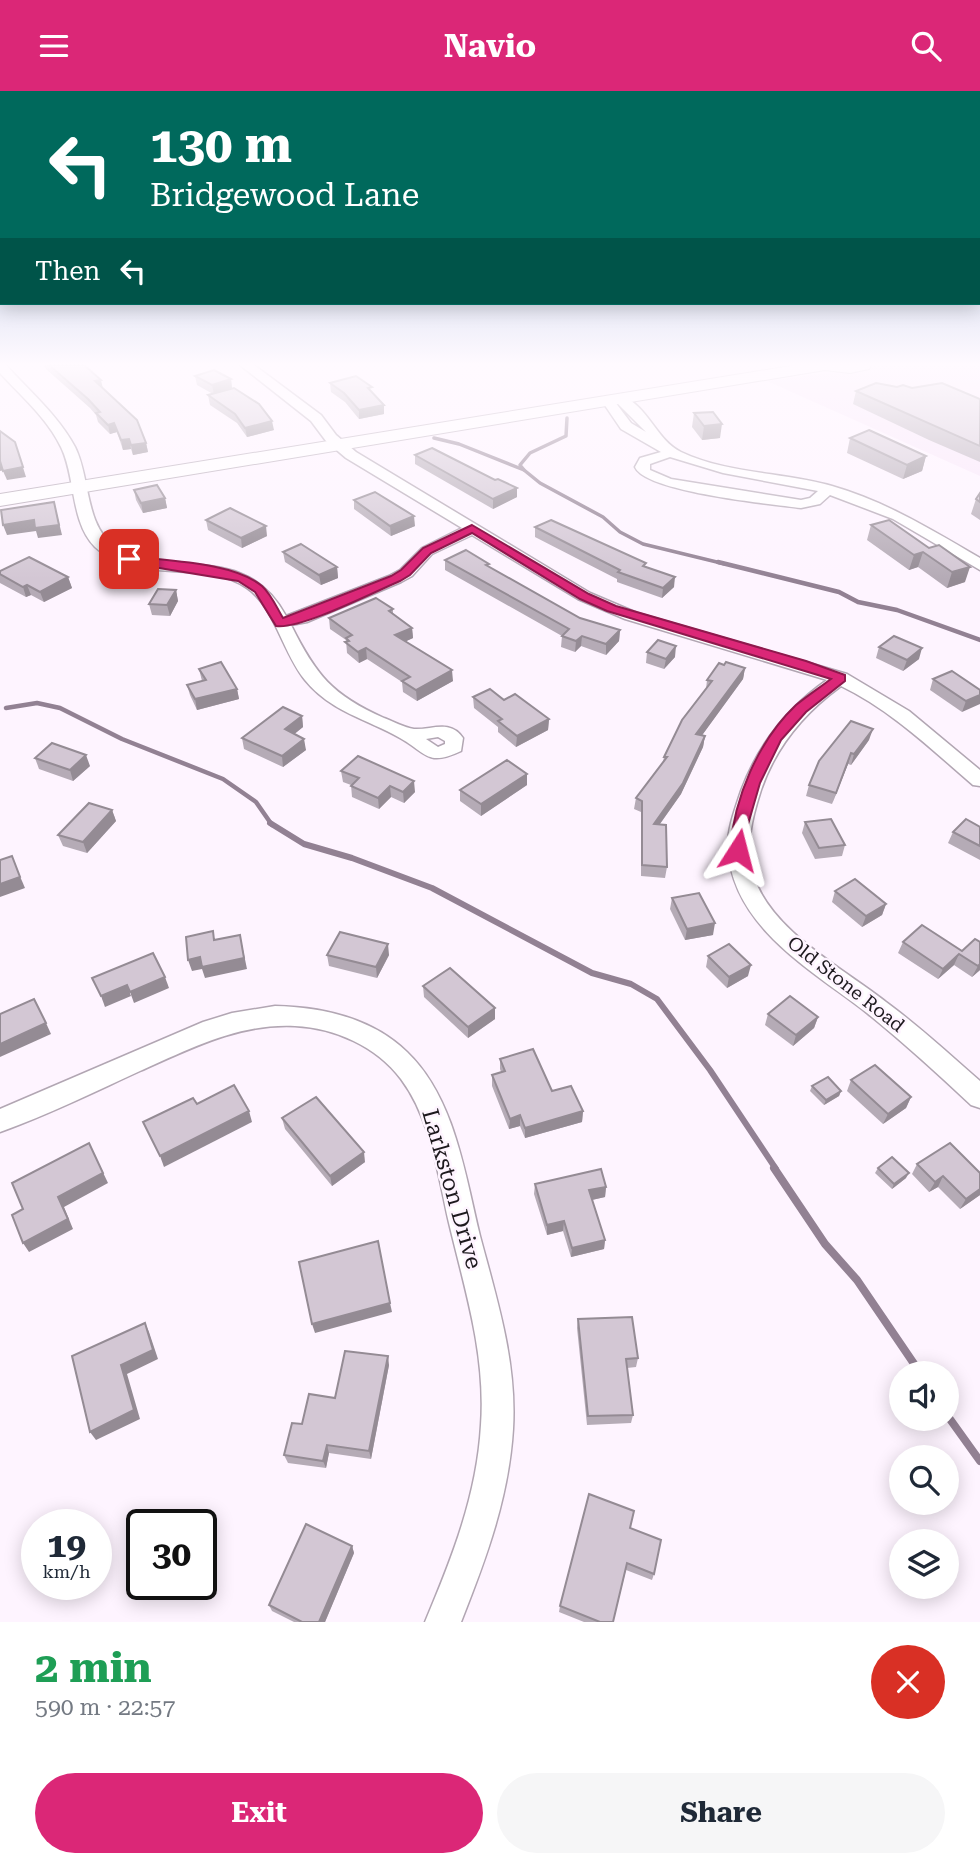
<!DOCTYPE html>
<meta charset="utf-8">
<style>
body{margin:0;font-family:"Roboto Serif",serif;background:#f6f6f7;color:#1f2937;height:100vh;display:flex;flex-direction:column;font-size:26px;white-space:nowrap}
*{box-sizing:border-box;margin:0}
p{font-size:23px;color:#747a83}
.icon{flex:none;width:38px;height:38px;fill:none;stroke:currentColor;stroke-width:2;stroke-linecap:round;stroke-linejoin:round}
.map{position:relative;height:1531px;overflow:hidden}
.drawer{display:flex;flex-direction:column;background:#fff;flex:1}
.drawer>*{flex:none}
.banner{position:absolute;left:0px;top:0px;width:980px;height:214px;box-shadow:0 4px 18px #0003;background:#00695c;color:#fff;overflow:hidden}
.buttons{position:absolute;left:889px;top:1270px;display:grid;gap:14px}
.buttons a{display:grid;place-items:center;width:70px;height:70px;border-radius:50%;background:#fff;box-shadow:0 4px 18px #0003;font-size:35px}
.speed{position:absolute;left:21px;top:1418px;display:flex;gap:14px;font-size:35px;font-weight:700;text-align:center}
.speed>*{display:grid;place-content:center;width:91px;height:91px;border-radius:50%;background:#fff;box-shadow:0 4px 18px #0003;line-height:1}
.speed small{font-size:18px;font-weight:400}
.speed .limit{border:4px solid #111;border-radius:10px;background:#fff;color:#111}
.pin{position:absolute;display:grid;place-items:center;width:60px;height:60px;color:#fff;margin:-30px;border-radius:14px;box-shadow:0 4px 10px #0006}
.me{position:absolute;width:77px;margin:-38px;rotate:9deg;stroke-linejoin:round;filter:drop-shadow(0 0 5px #0008)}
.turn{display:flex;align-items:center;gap:24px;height:147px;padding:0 35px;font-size:32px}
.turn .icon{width:91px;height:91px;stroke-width:2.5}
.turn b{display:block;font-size:49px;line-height:60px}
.then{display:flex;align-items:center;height:66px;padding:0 35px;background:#0003;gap:14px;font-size:26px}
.round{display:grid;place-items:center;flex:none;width:74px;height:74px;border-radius:37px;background:#f6f6f7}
.head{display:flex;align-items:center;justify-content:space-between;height:119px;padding:0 35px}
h1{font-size:42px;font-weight:700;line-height:52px;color:#1e9e55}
.cta{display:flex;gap:14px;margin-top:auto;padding:14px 35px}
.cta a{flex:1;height:80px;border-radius:42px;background:#db2777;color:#fff;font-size:28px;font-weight:700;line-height:80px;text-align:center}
.cta a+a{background:#f6f6f7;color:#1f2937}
header{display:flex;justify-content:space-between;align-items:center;height:91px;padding:0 35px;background:#db2777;color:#fff;font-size:32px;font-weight:700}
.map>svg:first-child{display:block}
</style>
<header><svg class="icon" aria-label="menu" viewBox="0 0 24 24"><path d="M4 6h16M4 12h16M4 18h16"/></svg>Navio<svg class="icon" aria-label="search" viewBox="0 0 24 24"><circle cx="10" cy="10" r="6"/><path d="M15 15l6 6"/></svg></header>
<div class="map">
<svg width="980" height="1531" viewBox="0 0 980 1531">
<rect width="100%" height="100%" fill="#fef4ff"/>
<!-- built -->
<path fill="#f8e6f9" d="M886,274h94v111l-213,-95z"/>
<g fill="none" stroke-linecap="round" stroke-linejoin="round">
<!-- stream-far3 -->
<g stroke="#928193" stroke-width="3.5">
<path d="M434,347l25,6 65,26 16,13 63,34 17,15 23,12 82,20"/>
<path d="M524,379l-4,-5 10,-12 36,-17 1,-18"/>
</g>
<!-- stream-far2 -->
<g stroke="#928193" stroke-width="4.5">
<path d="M718,471l121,30 19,10 39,8 83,30"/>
<path d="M6,617l31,-5 23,5 62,31 101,40 33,23 16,23"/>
</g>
<!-- stream-far1 -->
<path stroke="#928193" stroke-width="6" d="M270,732l34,21 48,14 80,30 160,85 39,11 26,15 53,71 66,99"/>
<!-- stream -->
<g stroke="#928193" stroke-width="8">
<path d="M774,1077l51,76 32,36 64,94"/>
<path d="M947,1324l33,46"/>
</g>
<defs>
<g id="street">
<path d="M0,274h6c23,26 52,50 69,82 16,32 9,78 41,101 13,10 31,12 46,14 54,5 95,1 124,54l103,-40 11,-6 22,-22 40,-20 -116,-70 -20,-17 -15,-20 -71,-56h14l67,50 15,20 20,17 234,141 47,20 210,61 62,37 71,59v16l-7,-1c-42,-36 -82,-75 -132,-99 -37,27 -65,60 -80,104 -9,28 -16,55 -8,84 16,56 90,94 133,128 33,24 63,52 94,79v27l-9,-3c-34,-32 -68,-63 -104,-92 -55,-43 -135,-86 -139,-165 -1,-18 7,-39 13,-57 17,-46 46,-83 86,-111l-202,-61 -47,-20 -106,-64 -40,19 -20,22 -11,6 -94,40 -16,3c25,50 41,70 93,93 8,3 21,10 30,11 18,1 36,-10 49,9l-2,13c-34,16 -34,2 -61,-13 -33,-19 -69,-26 -95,-58 -22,-27 -31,-74 -58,-92 -45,-31 -110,-1 -152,-41 -25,-25 -19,-70 -34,-100 -14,-29 -40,-51 -61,-74zM438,646l7,4v3l-7,3 -12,-8z"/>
<path d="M620,304c28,10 36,45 61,57 46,22 103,20 151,34 53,15 100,44 148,72v12l-87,-51 -63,-24 -10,9 -19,4c-30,-4 -156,-16 -166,-41l5,-9 21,-6 -40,-23 -19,-28 2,-3h8l19,25 15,9 -30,-30 -2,-3zM670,366l53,16 95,18 -8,7 -9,2 -130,-21 -21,-9v-6z"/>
<path d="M275,915c47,1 97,12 132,46 48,46 58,123 73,184 17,64 37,126 33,193 -4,68 -27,130 -52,193h-36c27,-64 52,-127 56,-197 5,-70 -16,-135 -32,-202 -11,-48 -18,-104 -48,-144 -25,-33 -66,-51 -106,-53 -56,-3 -105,23 -155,45 -46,21 -92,44 -140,61v-23l203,-87 29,-9z"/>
</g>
<path id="secondary" d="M797,274h74l-2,4 -19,4 -25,-3 -825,136v-12z"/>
</defs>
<!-- street casing -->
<use href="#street" stroke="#b2a6b3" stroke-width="3"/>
<!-- secondary casing -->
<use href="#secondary" stroke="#b2a6b3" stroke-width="2"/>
<!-- street -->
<use href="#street" fill="#fff" fill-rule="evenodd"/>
<!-- secondary -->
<use href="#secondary" fill="#fff" fill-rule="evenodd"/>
</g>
<!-- wall -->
<g fill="#b5abb6">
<path d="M44,274h40l62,78 2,9 -15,3 -2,-6 -8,1 -6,-18 -7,2 -12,-12 -2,-7 -6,-7 -44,-39z"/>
<path d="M195,285l36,3 1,9 42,42 -27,7 -10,-14 -27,-18 -2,-10 5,-1 -16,-9z"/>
<path d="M330,292l43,10 11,12v9l-25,5 -14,-17 -14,-10z"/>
<path d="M897,296l15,1 68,11v63l-51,-22 -76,-36 3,-13z"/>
<path d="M694,322l26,25 -18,2 -10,-13z"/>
<path d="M850,347l76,18 -4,15 -19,8 -56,-26z"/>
<path d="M415,364l102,33v9l-24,12 -78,-45z"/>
<path d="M134,399l31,8 2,10 -24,5 -7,-13z"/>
<path d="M980,402v27l-9,-6 5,-15z"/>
<path d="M354,409l61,26 -24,10 -37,-27z"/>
<path d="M206,429l61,16 -25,12 -34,-18z"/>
<path d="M889,429l76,62 -18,6 -29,-21 -9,3 -42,-30 4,-15z"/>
<path d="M535,436l111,40 28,20 -12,11 -45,-16v-3l-82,-42z"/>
<path d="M283,461l54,15 1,11 -17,7 -36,-23z"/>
<path d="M445,469l44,7 91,51 40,12 -1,11 -13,14 -25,-9 -6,6 -14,-5 1,-11 -117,-66z"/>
<path d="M0,480l68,6 4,11 -28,14 -13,-7 -5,2 -26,-14z"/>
<path d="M176,499l2,11 -8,15 -18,-1 -3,-11z"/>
<path d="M393,518v5l19,14 1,10 -7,3 47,40 -36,20 -14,-9 -1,-10 -35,-23 -8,4 -12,-10 -1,-13 -16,-11 -1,-11z"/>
<path d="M879,556l40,12 -16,12 -27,-13z"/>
<path d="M647,561l28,5 -11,12 -18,-6z"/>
<path d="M724,574l21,3 -2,11 -41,56 3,1 -2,11 -22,47 -21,30 7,43 -2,11 -24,-2v-64l-7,-3 2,-11 27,-36 1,-5 42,-68 1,-9z"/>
<path d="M199,578l38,20 2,10 -42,11 -7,-15 -3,-10 15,-4z"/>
<path d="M933,588l47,11 -18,22 -32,-22z"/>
<path d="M473,606l31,3 45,19 -1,11 -32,17 -18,-15v-5l-24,-19z"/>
<path d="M302,625l1,11 -9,7 12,16 -23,17 -39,-18 -2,-11z"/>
<path d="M869,649l-18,25 -3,-1 -16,40 -26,-8 3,-11 10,-24z"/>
<path d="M35,667l55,8 -17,15 -34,-12z"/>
<path d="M341,680l74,21 -11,11 -13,-6 -12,12 -27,-12 -1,-12 -8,-3z"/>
<path d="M527,694l-46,31 -21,-15v-11z"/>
<path d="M112,719l4,11 -29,32 -24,-7 -5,-11z"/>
<path d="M805,731l40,23 -3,11 -27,3 -13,-26z"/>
<path d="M980,736v33l-32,-17 5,-11z"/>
<path d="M835,800l51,13 -4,11 -20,12 -30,-25z"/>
<path d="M672,807l41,37 -28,5 -15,-31z"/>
<path d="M903,851l59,9 18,-9v28l-8,7 -18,-12 -16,14 -40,-26z"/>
<path d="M327,864h62l-12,23 -48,-12z"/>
<path d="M708,865l40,20 -21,12 -21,-21z"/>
<path d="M423,895l72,22v11l-27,19 -44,-41z"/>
<path d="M768,923l50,3 -4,11 -21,18 -28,-21z"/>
<path d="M500,968l83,52 -1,11 -57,16 -5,-12 -11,3 -17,-43v-11l9,-3 -1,-3z"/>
<path d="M851,989l60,17 -5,11 -23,16 -36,-33z"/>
<path d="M812,995l29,5 -2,5 -15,9 -14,-14z"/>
<path d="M282,1027l83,44 -33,24 -47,-57z"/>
<path d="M917,1073l63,9v22l-20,14 -22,-22 -9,5 -17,-18z"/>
<path d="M878,1077l28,10 -14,11 -17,-16z"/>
<path d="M535,1093l71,3 -1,10 -13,3 13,40 -1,9 -33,8 -8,-26 -16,4 -13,-41z"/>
<path d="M578,1228l60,39 -2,9 -9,1 6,47 -2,8 -44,2 -10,-97z"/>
<path d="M389,1274l-18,94 -42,-6 -3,15 -38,-5 -4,-8 51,-57z"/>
<path d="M630,1437l24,46 -2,6 -26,-10 -13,52h-29l-25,-10 1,-6z"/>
<path d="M352,1455l2,7 -29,69h-31l-22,-11 -3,-6z"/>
</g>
<!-- shaded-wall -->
<g fill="#948b94">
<path d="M231,288l1,9 -18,6 -2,-9z"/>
<path d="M101,289l2,9 -8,-8z"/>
<path d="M384,314v9l-25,5v-9z"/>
<path d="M272,330l2,9 -27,7 -2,-9z"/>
<path d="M114,332l3,9 -7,2 -2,-9z"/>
<path d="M722,333l-2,14 -18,2 2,-14z"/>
<path d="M129,348l2,10 -8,1 -2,-10z"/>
<path d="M15,351l11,35 -19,3 -4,-9z"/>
<path d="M146,352l2,9 -15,3 -2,-10z"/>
<path d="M926,365l-4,15 -19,8 4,-14z"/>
<path d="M0,370h1l3,9 -4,1z"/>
<path d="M517,397v9l-24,12v-10z"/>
<path d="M165,407l2,10 -24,5 -2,-10z"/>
<path d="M54,411l8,33 -24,3 -2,-7 -29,4 -4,-10z"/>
<path d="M414,425l1,10 -24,10 -1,-10z"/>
<path d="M266,435l1,10 -25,12 -1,-10z"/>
<path d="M923,461l-5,15 -9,3 5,-15z"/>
<path d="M337,476l1,11 -17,7 -2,-10z"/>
<path d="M970,476l-5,15 -18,6 5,-16z"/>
<path d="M68,486l4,11 -28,14 -4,-10z"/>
<path d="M675,486l-1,10 -12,11 1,-10z"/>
<path d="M27,494l4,10 -5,2 -3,-10z"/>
<path d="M176,499l2,11 -8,15 -3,-11z"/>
<path d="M412,537l1,10 -17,8 -1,-11z"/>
<path d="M620,539l-1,11 -13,14v-11z"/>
<path d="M582,545l-1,10 -6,6 1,-11z"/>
<path d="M676,555l-1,11 -11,12 2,-10z"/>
<path d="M366,557l1,11 -8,4 -1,-11z"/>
<path d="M922,557l-3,11 -16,12 4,-11z"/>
<path d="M745,577l-2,11 -48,66 1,-11z"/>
<path d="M452,579l1,11 -36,20 -1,-11z"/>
<path d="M237,598l2,10 -42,11 -2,-11z"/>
<path d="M980,604v9l-18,8 4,-11z"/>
<path d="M302,625l1,11 -16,13 -2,-11z"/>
<path d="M549,628l-1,11 -32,17 1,-11z"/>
<path d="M873,638l-4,11 -18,25 3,-11z"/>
<path d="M705,645l-2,11 -22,47 -29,41 2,-11z"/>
<path d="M304,648l2,11 -23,17 -1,-11z"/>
<path d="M851,662l-3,11 -16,40 4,-11z"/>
<path d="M86,664l4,11 -17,15 -3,-11z"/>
<path d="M527,683v11l-46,31v-12z"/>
<path d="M414,690l1,11 -11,11 -1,-11z"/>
<path d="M390,695l1,11 -12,12 -1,-11z"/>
<path d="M112,719l4,11 -29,32 -4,-11z"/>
<path d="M16,776l9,21 -25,9v-13z"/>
<path d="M886,813l-4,11 -20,12 4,-11z"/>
<path d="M715,832l-2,12 -28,5 2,-11z"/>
<path d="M240,844l7,34 -42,9 -3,-9 -10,2 -4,-11z"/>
<path d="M388,853l1,11 -12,23 -1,-11z"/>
<path d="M959,863l-5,11 -16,14 5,-10z"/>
<path d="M980,873v6l-8,7 6,-11z"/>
<path d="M751,874l-3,11 -21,12 2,-11z"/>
<path d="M165,886l4,11 -35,15 -4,-11z"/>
<path d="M127,894l4,11 -26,11 -4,-11z"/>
<path d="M495,917v11l-27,19v-11z"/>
<path d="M818,926l-4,11 -21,18 3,-11z"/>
<path d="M46,932l5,11 -51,23v-13z"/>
<path d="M841,1000l-2,5 -15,9 2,-5z"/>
<path d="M911,1006l-5,11 -23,16 5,-10z"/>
<path d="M249,1020l3,11 -88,45 -4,-11z"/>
<path d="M583,1020l-1,11 -57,16v-10z"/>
<path d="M520,1024v11l-11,3 1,-10z"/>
<path d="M89,1052l19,40 -44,24 9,22 -44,23 -6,-9 35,-46z"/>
<path d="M364,1061l1,10 -33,24 -2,-10z"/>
<path d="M909,1082l-3,5 -14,11 2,-5z"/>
<path d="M943,1085l-5,11 -9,5 6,-10z"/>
<path d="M606,1096l-1,10 -18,4 2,-11z"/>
<path d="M980,1098v6l-20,14 6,-10z"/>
<path d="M564,1130l-1,10 -16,4v-10z"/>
<path d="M605,1149l-1,9 -33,8 1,-9z"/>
<path d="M390,1212l2,9 -77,21 -3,-9z"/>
<path d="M145,1232l4,9 9,27 -31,15 13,45 -44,21 -6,-8 31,-67z"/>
<path d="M388,1265l1,9 -18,94 -2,-8z"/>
<path d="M327,1354l2,8 -3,15 -3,-7z"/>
<path d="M352,1455l2,7 -29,69h-6z"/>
</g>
<!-- building -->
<g fill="#d3c7d4" stroke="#948b94" stroke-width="2">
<path d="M49,274h35l17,15 -6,1 42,39 9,23 -15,2 -2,-6 -8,1 -7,-17 -6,2 -12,-12 4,-1 -12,-13z"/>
<path d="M214,279l17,9 -19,6 -17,-9z"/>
<path d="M356,285l16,11 -4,1 16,17 -25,5 -15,-17 -14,-10z"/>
<path d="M876,292l21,4 6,-2 9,3 30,-5 38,16v47l-124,-55z"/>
<path d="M234,297l25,16 13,17 -27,7 -10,-14 -27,-19z"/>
<path d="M713,321l9,12 -18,2 -10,-13z"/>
<path d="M869,339l57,26 -19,9 -57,-27z"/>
<path d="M0,340l15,11 8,25 -20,4 -3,-10z"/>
<path d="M432,357l63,32 3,-1 19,9 -24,11 -78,-44z"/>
<path d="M157,394l8,13 -24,5 -7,-13z"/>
<path d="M375,401l39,24 -24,10 -36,-26z"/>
<path d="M980,402v9l-4,-3z"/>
<path d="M54,411l5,23 -24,3 -1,-8 -31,5 -2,-15z"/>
<path d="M230,417l36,18 -25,12 -35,-18z"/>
<path d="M551,429l95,43 -3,3 32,11 -12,11 -45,-16 2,-2 -85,-43z"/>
<path d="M889,429l40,28 10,-3 31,22 -18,5 -29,-20 -9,3 -43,-30z"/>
<path d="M301,453l36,23 -18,8 -36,-23z"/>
<path d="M466,459l23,14 -3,1 94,53 40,12 -14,14 -24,-8 -6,5 -14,-5 7,-7 -124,-69z"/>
<path d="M29,466l39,20 -28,15 -13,-7 -4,2 -23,-13v-3z"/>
<path d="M158,498l18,1 -9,15 -18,-1z"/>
<path d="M376,507l17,11 -4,2 23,17 -17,7 57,35 -36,20 -14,-9 8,-4 -44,-29 -8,4 -13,-10 4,-1 -3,-3 6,-3 -23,-17z"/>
<path d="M894,545l28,12 -15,12 -28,-13z"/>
<path d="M658,549l18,6 -10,13 -19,-7z"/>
<path d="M221,571l16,27 -42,10 -8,-14 19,-5 -7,-11z"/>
<path d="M726,571l19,6 -49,66 9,2 -22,47 -29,41 12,1 1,42 -25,-2v-64l-6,-3 31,-41h-3l18,-37 30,-39 -5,-1 12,-17 5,2z"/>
<path d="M952,580l28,19v5l-14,6 -33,-22z"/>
<path d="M490,598l14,11 11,-6 34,25 -32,17 -19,-15 4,-2 -29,-22z"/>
<path d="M283,616l19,9 -17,13 19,10 -22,17 -40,-18z"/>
<path d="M851,630l22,8 -19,25 -3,-1 -15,40 -27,-8 10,-24z"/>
<path d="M52,652l34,12 -16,15 -35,-12z"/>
<path d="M358,665l56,25 -11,11 -13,-6 -12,12 -27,-12 8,-8 -18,-7z"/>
<path d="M507,669l20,14 -46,30 -21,-14z"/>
<path d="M89,712l23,7 -29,32 -25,-7z"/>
<path d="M831,728l14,26 -26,3 -14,-26z"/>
<path d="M966,728l14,8v19l-27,-14z"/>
<path d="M12,765l8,21 -20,7v-24z"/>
<path d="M855,788l31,25 -20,12 -31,-25z"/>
<path d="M699,802l16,30 -28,6 -15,-31z"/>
<path d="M922,834l40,26 13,-12 5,3v22l-2,2 -19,-12 -16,15 -40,-27z"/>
<path d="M213,840l1,9 26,-5 4,23 -42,9 -2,-10 -12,3 -2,-23z"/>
<path d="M340,841l48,12 -12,23 -49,-12z"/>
<path d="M729,853l22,21 -22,12 -21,-21z"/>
<path d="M153,862l12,24 -35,15 -3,-7 -26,11 -9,-18z"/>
<path d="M450,877l45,40 -27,19 -45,-41z"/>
<path d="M790,905l28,21 -22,18 -28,-21z"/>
<path d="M34,908l12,24 -46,21v-30z"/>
<path d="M533,958l19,42 19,-5 12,25 -58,17 -5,-13 -10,4 -18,-44 13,-4 -5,-12z"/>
<path d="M875,974l36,32 -23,17 -37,-34z"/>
<path d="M828,986l13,14 -15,9 -14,-14z"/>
<path d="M234,994l15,26 -89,45 -17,-34 50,-24 4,6z"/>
<path d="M316,1006l48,55 -34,24 -48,-58z"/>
<path d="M89,1052l14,30 -45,24 10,22 -45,24 -11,-28 11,-6 -11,-26z"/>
<path d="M950,1052l30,30v16l-14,10 -23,-23 -8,6 -18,-18z"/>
<path d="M892,1066l17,16 -15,11 -16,-16z"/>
<path d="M601,1078l5,18 -17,3 16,50 -33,8 -8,-27 -17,4 -12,-41z"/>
<path d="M378,1150l12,62 -78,21 -13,-62z"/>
<path d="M632,1226l6,41 -12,1 7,56 -45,1 -10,-97z"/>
<path d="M145,1232l8,27 -32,15 13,45 -44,22 -18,-76z"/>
<path d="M345,1260l43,5 -19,95 -42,-6 -4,16 -39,-6 8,-32 10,1 7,-30 26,4z"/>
<path d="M589,1403l45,17 -4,17 31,12 -7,34 -27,-11 -14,59h-13l-40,-16z"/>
<path d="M306,1433l46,22 -33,76h-17l-33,-17z"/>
</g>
<!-- sky -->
<linearGradient id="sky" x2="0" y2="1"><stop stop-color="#99b1da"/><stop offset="0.56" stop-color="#fffaff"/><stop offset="1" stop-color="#fffaff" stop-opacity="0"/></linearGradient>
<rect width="980" height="488" fill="url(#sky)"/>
<!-- route -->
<path fill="#db2777" stroke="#8e194d" stroke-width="2" d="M472,434l117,69 27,12 190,55 39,14v6l-39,31 -25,28 -21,43 -13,45 -3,26 -6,1 -8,-5c4,-52 28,-109 66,-145 11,-9 23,-17 35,-26l-224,-68 -27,-12 -108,-66 -41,20 -21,22 -10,6c-26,11 -100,49 -124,45l-21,-34 -17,-11 -109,-18 -6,-4 6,-3c37,5 104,6 133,30 9,8 15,22 21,32l108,-42 10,-6 22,-22z"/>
<g text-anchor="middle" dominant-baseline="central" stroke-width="5" stroke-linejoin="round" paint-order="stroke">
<!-- street labels -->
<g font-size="19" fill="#1d191e" stroke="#fef4ff">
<text transform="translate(846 893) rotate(38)">Old Stone Road</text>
</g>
<!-- near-street labels -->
<g font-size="23" fill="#1d191e" stroke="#fef4ff">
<text transform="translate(452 1098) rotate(74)">Larkston Drive</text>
</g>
</g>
</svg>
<div class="buttons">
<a><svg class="icon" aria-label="sound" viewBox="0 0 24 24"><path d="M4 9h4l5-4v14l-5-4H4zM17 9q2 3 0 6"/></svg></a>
<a><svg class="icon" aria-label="search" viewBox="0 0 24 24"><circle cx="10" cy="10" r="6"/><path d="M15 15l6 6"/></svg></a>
<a><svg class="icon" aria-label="layers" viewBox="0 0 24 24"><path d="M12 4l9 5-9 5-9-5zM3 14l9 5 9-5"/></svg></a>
</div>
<div class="speed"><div>19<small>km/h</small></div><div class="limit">30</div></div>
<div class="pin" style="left:129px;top:468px;background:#d93025"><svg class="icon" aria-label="arrive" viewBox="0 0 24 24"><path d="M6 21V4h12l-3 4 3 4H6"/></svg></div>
<svg class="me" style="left:738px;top:759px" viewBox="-20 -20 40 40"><path d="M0-17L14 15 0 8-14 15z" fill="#db2777" stroke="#fff" stroke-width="4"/></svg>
<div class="banner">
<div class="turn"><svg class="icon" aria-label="left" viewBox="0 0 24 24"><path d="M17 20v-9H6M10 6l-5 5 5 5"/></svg><div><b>130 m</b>Bridgewood Lane</div></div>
<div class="then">Then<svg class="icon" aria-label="left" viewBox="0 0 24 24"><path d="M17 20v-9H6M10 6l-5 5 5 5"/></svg></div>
</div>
</div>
<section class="drawer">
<div class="head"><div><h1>2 min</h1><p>590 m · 22:57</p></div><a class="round" style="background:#d93025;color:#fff"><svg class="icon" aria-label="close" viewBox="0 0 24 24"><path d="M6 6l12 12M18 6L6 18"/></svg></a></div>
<div class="cta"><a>Exit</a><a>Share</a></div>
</section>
